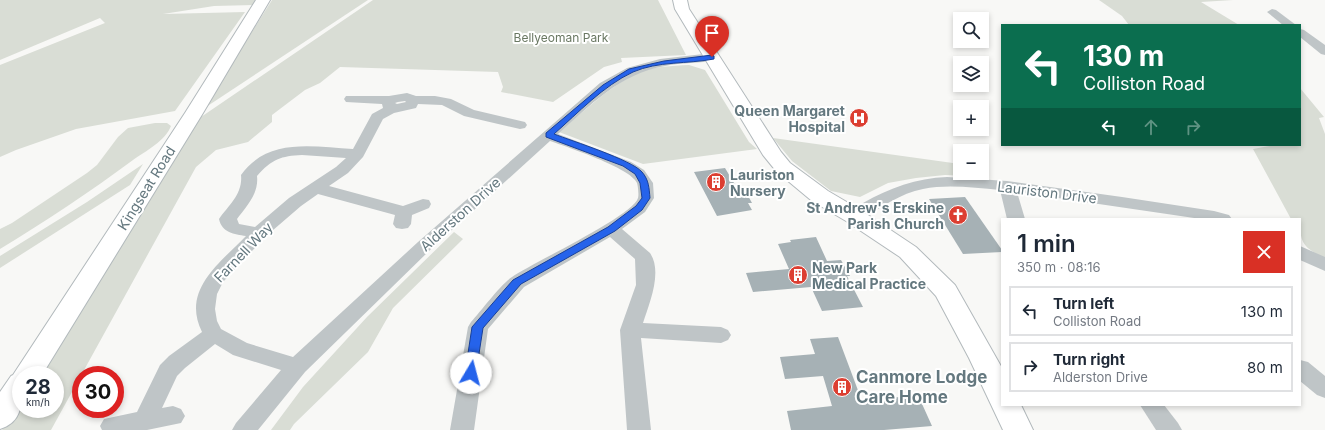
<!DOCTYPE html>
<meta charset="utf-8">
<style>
body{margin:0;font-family:Inter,sans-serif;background:#f6f6f7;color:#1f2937;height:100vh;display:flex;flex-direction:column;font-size:15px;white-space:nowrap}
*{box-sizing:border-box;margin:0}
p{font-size:13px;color:#747a83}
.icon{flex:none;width:22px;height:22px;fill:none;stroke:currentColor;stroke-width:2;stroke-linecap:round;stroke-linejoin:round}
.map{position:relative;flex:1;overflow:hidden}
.side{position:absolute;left:1001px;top:218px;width:300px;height:188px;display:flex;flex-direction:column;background:#fff;border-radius:0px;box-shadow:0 2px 6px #0003}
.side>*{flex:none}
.hud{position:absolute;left:1001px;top:24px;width:300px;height:122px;border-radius:0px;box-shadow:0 2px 6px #0003;background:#0b6e4f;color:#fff;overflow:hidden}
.buttons{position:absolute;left:953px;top:12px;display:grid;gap:8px}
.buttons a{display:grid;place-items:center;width:36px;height:36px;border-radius:0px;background:#fff;box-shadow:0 2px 6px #0003;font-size:20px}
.speed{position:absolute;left:12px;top:366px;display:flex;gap:8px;font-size:20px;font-weight:700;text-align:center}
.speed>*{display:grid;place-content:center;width:52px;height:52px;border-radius:50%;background:#fff;box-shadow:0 2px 6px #0003;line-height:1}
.speed small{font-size:10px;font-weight:400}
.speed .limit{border:6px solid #d22;background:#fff;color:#111}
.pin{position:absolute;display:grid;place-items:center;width:34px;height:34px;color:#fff;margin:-41px -17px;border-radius:50% 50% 50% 0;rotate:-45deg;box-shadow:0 0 4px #0007}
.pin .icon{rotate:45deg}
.me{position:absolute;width:44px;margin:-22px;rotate:8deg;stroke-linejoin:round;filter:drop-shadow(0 0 3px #0008)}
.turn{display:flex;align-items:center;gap:14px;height:84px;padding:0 16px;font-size:18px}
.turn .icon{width:52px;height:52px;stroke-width:2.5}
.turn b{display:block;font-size:28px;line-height:34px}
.lanes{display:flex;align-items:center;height:38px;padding:0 16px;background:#0003;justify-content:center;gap:20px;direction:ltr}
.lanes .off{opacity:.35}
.round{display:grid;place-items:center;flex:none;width:42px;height:42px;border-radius:0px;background:#f6f6f7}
.overview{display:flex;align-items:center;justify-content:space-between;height:68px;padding:0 16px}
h1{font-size:24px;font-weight:600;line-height:30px}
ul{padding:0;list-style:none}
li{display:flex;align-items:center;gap:12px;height:50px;margin:0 8px 6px;padding:0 8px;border:2px solid #e0e1e3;border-radius:0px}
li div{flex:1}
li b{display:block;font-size:15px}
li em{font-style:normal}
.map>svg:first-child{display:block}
</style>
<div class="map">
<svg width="1325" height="430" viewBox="0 0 1325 430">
<rect width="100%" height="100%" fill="#f8f8f6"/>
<!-- green -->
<g fill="#d9ddd5">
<path d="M0,0h257l-3,5 -40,1 -51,8 82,-2 -70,99 -99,18 -60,21 -16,7v-92l105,-42 -5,-5 -100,42z"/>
<path d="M272,0h96l-165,109z"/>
<path d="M373,0h285l28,55 -65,3 1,4 -18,5 -51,35 -52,-10 2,-5 -5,-15 -158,-5 -20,16 -15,7 -33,25v7l-24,20 -32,8 -20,17 -145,263h-49l19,-30v9h34v-34h-18l164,-258z"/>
<path d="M1099,0h134l-32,2 38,23h-110l-7,-9z"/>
<path d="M689,65l16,5 44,72 8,7 -114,15 -84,-32c25,-20 49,-45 79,-59 15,-7 34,-7 51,-8z"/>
<path d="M1300,88l24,29 -5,1 6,16v125c-22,-13 -25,-14 -25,-40h-9l-38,-70 21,-4h26z"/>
<path d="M155,123h12l4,3c-6,15 -25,25 -38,34 -43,32 -87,61 -133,89v-20l12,-6 75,-50 10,-8 21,-28 10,-9z"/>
<path d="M773,138l187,26v9h11v3l-26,-1 -29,3 -28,5 -28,14 -29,-6 -39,-30z"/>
<path d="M143,164l-13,21 -130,83v-12l87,-54z"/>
<path d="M454,232l9,7 -70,69 -25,44 -74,72 -4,6h-19l32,-43 64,-70z"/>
</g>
<!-- building -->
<g fill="#a6b1b5">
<path d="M725,168l15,25 6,-1 6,11h-4l4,7 -35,6 -23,-44z"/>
<path d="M965,197l37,53v2l-39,2 -34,-55z"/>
<path d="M816,237l11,24 14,-1 9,16h-3l16,31 -41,4 -11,-24 -58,5 -7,-19 43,-4 -11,-25 13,-2 -1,-2z"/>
<path d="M838,337l24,64 56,-6 14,31 -48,4h-93l-4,-19 45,-5 -9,-30 -38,3 -5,-22 35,-3 -5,-15z"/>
</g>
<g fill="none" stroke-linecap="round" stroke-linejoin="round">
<defs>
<g id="secondary">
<path d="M256,0h14l-67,113 -161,262h-21c0,23 5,46 -21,54v-37l11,-16 2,-1 172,-262z"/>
<path d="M673,0h14l2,9 92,143 9,11 38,28 34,20 54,36 39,38 47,83v37h19l12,25h-30l-34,-72 -33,-62 -36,-39 -54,-36 -34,-20 -36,-30 -13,-16 -88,-146z"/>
</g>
</defs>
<!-- secondary casing -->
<use href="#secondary" stroke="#b2b9bc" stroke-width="2"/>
<!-- street -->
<g fill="#bfc5c7" fill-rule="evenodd">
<path d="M1272,9l4,1 20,15h-13l-16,-13z"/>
<path d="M1300,29l4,1 21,15v10l-4,-1 -21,-17z"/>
<path d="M712,53l4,1 2,3 -2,3c-17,4 -34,2 -51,6 -46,8 -74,39 -107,68l73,28 13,8 9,13 1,15 -9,14 -23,17 28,24c13,19 -1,51 -7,70l78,4 7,3 3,5 -3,5 -7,3 -80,-5 10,92h-24l-7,-100 16,-45 -1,-26 -25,-22 -86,50 -36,42 -14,101h-24l18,-103 3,-5c10,-11 30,-38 41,-45 20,-14 121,-61 126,-79 1,-3 0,-12 -1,-15 -6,-15 -70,-36 -87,-42l-120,109 -125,122 -47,58h-26l4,-7 45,-53 -48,-15 -18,-11 -30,24 -8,8 -15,32 11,-2 8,3 4,7 -4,7 -34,7h-45l-2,-4 4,-7 33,-7 23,-47 9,-9 33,-24c-21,-42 18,-69 44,-96 -12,-2 -24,-3 -27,-17 10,-14 24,-25 22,-44 27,-38 72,-28 112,-26l19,-35 11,-6 -1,-4 -36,-2 -2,-3 2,-3h43l18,-3 9,3h19l16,3 23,11 51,12 2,3 -2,3 -5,1 -56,-13 -22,-11 -24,-1 -2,4 -22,5 -11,6 -20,38 -15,16 -19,13 74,20 20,-7 6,1 2,4 -2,4 -17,7 -1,9 -3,4 -6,1 -6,-1 -3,-4 2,-9 -77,-21 -17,12 -36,31 -42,45 -6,12 -2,15 2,12 4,8 26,14 46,14 125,-115 182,-159 27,-15 33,-9zM398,102l7,-1 1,1 -9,2 -2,-1zM302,155l44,3 -10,9 -47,31 -34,29 -16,-3 -2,-5c10,-13 22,-26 20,-43 15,-17 24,-20 45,-21z"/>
<path d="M947,177l60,4 115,16 92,14 15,4 3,4h-31l-184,-27 8,27h-18l-7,-29c-25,-2 -52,-6 -77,-1 -22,4 -43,19 -63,31l-6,1 -6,-1 -3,-4c5,-6 12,-9 18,-13 27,-15 53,-25 84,-26z"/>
<path d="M1300,246l25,11v14l-25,-11z"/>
<path d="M1300,360l8,2 17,14v22l-8,-3 -17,-14z"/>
<path d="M1140,405h24l14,18 4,7h-26z"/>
</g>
<!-- secondary -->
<use href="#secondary" fill="#fff" fill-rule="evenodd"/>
</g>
<!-- route -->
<path fill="#2563eb" stroke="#184099" d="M712,55l2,1v3c-26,5 -56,2 -81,13 -30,14 -55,41 -79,62 18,7 78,26 88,38 7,8 7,16 8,26l-8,12 -27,21 -94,53 -38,44 -7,45 -1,3 -4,2 -5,-2 -1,-3 7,-46 41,-47 95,-53 28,-21 6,-8 -2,-15 -5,-9 -12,-8 -77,-29v-4l57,-48 26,-16 35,-8z"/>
<!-- icons -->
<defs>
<symbol id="hospital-disc" viewBox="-11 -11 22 22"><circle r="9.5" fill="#dc3e31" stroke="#fff"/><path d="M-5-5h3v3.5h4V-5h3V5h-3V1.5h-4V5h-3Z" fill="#fff"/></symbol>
<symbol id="building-disc" viewBox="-11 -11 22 22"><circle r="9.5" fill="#dc3e31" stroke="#fff"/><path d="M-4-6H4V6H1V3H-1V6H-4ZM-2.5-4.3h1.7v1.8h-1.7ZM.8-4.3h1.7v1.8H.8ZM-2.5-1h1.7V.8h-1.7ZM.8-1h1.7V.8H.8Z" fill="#fff"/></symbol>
<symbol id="church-disc" viewBox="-11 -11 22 22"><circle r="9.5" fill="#dc3e31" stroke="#fff"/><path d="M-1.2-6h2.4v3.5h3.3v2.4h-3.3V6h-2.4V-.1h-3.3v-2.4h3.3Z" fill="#fff"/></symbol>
</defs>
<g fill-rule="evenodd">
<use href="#hospital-disc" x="848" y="107" width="22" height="22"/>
<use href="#building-disc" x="705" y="171" width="22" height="22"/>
<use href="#church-disc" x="947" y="204" width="22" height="22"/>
<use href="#building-disc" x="787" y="264" width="22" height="22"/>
<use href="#building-disc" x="831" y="376" width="22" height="22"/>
</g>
<g text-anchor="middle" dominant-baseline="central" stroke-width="4" stroke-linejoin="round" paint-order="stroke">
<!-- far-park labels -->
<g font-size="12" fill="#6a7863" stroke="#fff">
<text x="561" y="37">Bellyeoman Park</text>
</g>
<!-- poi labels -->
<g font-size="14" font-weight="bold" fill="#64787f" stroke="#fff" text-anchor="end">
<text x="845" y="110">Queen Margaret<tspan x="845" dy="16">Hospital</tspan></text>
<text x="730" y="174" text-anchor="start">Lauriston<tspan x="730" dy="16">Nursery</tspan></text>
<text x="944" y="207">St Andrew's Erskine<tspan x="944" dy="16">Parish Church</tspan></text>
<text x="812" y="267" text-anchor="start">New Park<tspan x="812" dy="16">Medical Practice</tspan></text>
</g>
<!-- street labels -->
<g font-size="14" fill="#64787f" stroke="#fff">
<text transform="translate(146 188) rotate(-58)">Kingseat Road</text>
<text transform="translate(1047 192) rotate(7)">Lauriston Drive</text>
<text transform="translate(460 214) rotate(-42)">Alderston Drive</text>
<text transform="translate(243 252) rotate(-46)">Farnell Way</text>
</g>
<!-- near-poi labels -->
<g font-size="17" font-weight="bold" fill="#64787f" stroke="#fff" text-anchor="start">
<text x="856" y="377">Canmore Lodge<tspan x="856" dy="20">Care Home</tspan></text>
</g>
</g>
</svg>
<div class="buttons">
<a><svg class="icon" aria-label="search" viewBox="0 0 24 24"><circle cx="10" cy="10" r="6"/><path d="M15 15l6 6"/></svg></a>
<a><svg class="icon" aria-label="layers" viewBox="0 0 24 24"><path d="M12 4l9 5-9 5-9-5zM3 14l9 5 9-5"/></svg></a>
<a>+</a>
<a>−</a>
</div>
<div class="speed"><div>28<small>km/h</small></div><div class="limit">30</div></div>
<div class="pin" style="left:712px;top:57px;background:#d93025"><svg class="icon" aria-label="arrive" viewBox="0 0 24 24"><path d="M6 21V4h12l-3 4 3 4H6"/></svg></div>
<svg class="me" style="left:471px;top:373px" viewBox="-20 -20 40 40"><circle r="19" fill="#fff"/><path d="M0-13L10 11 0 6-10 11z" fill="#2563eb"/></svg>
<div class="hud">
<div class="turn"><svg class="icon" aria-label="left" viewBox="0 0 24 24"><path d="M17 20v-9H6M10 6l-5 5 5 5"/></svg><div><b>130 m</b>Colliston Road</div></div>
<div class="lanes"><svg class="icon" aria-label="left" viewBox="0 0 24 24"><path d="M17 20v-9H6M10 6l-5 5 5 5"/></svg><svg class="icon off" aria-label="ahead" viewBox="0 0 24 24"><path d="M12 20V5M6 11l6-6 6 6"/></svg><svg class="icon off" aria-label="right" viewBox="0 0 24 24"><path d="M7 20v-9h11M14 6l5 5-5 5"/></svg></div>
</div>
<section class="side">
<div class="overview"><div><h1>1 min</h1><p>350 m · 08:16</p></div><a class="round" style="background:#d93025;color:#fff"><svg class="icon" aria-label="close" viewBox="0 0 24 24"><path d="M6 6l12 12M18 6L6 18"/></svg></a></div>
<ul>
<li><svg class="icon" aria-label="left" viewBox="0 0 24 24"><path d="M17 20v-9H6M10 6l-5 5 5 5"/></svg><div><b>Turn left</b><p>Colliston Road</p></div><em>130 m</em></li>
<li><svg class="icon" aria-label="right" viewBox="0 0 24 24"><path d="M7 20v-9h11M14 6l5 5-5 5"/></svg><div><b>Turn right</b><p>Alderston Drive</p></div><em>80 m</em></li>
</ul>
</section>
</div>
